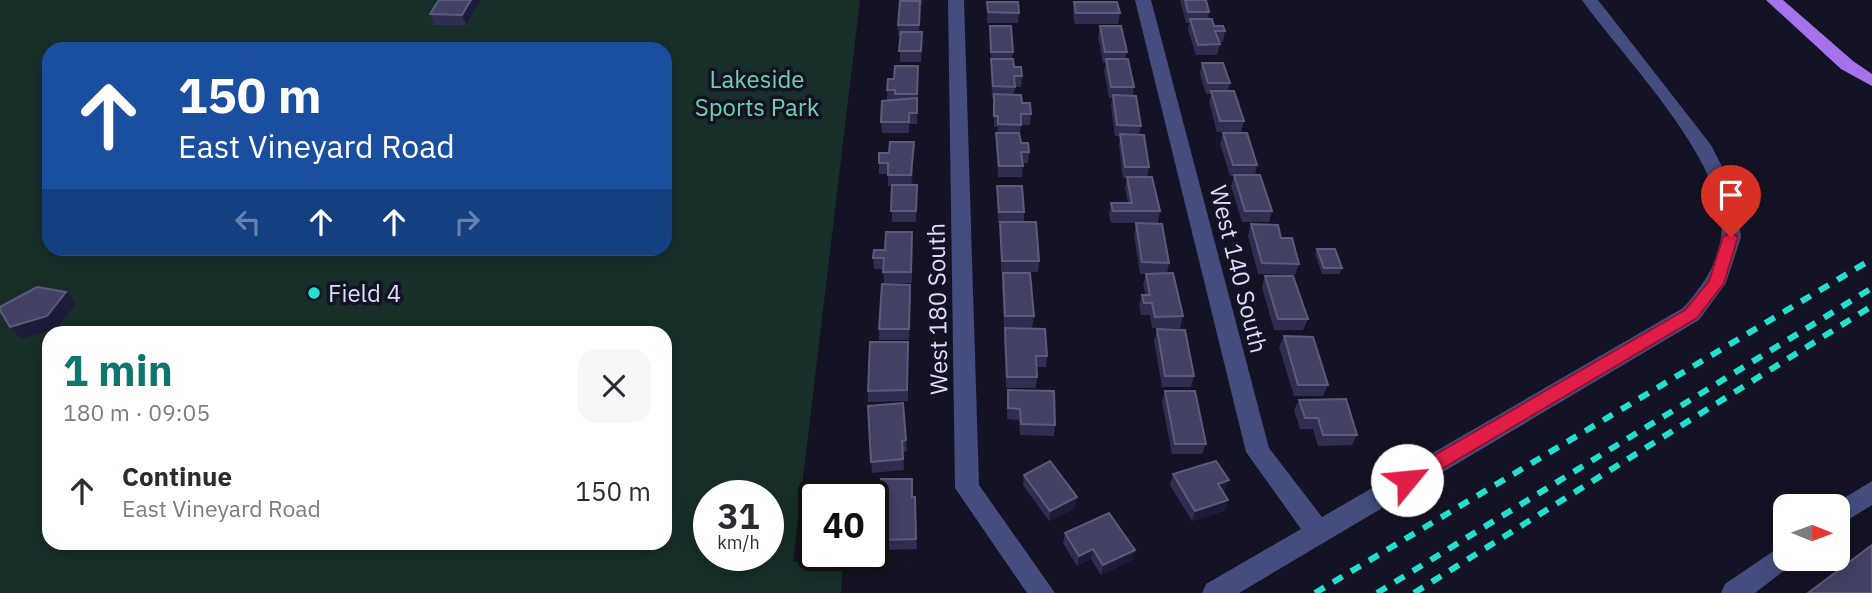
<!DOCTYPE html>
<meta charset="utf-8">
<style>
body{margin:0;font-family:"IBM Plex Sans",sans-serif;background:#f7f7f7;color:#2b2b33;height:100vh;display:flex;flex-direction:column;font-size:26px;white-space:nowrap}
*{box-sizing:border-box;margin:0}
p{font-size:23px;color:#7c7c81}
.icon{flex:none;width:38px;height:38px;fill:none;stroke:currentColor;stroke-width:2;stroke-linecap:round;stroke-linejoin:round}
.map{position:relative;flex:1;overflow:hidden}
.side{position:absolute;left:42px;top:326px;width:630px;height:224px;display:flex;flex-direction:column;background:#fff;border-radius:21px;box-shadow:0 4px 18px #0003}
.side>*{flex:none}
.guide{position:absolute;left:42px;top:42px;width:630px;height:214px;border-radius:21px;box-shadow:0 4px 18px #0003;background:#1a4fa0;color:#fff;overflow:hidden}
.needle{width:46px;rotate:91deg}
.fabs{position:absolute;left:1773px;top:494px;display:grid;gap:14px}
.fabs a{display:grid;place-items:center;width:77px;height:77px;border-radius:14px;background:#fff;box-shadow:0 4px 18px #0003;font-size:35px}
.speed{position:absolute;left:693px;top:480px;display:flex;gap:14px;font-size:35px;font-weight:700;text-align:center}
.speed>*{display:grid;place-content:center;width:91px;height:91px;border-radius:50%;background:#fff;box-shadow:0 4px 18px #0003;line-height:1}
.speed small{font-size:18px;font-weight:400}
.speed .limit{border:4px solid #111;border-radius:10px;background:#fff;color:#111}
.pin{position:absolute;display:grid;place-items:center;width:60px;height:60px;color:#fff;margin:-72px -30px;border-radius:50% 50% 50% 0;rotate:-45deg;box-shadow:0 0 7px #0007}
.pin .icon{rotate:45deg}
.me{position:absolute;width:77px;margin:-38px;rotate:62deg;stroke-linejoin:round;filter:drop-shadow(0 0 5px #0008)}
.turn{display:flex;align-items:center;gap:24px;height:147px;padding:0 21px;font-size:32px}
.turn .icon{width:91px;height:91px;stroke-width:2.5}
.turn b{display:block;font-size:49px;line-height:60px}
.lanes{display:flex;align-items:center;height:66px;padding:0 21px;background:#0003;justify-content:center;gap:35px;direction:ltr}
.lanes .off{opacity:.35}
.round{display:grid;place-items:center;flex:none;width:74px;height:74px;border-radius:21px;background:#f7f7f7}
.overview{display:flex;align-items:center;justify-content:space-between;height:119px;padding:0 21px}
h1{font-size:42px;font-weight:700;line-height:52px;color:#0f766e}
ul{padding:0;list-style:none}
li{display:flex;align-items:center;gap:21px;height:91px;padding:0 21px}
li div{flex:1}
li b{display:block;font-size:26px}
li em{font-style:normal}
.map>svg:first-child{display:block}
</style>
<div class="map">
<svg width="1872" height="593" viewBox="0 0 1872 593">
<rect width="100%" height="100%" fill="#131325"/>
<!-- green -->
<path fill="#172e29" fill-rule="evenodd" d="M0,0h860l-67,562 50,-1 -2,32h-841zM49,49h616v199h-616zM49,332h616v210h-616zM709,495h59v60h-59z"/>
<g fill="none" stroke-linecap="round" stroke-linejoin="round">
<!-- minor -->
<g fill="#444d7e" fill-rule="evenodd">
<path d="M948,0h16l15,485 76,108h-28l-72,-105z"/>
<path d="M1135,0h16l118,448 53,69 361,-209c18,-20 34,-42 38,-70 10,-73 -98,-180 -139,-238h16l113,145 23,45 7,47 -15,46 -27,37 -460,273h-37l4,-9 95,-55 -55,-77z"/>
<path d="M1872,481v24l-34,21v-20h-7z"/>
<path d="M1785,543v15h11l-2,5 -39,30h-34l4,-9z"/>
</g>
<!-- major -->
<path fill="#a672eb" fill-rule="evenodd" d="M1766,0h17l70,61 19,13v12l-31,-17z"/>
<!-- rail -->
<g stroke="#22e0ce" stroke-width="6" stroke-dasharray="11 10" stroke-linecap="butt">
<path d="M1315,593l557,-334"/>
<path d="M1377,593l495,-305"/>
<path d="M1414,593l458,-287"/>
</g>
</g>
<!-- wall -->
<g fill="#2f2e51">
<path d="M439,0h42l-15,25h-32l-4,-11z"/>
<path d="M902,0h20v5h-2l-1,27h3l-1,30h-21v-26h-2v-11z"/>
<path d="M1180,0h26l3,12 -1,7 6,7 11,5 -2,11h-4l1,2 -3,11h-21l-8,-25 1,-7h-3z"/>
<path d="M987,2l32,11 -1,10h-31z"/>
<path d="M1074,2l46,11 -2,11h-43l-2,-11z"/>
<path d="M990,26l23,26 -1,7 2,8 8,9 -1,11h-6l-1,8 17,19 -1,11h-9l-1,11 1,7 8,9 -1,11h-5l-1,14h-24l-2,-32 2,-18h-4v-29h-2l-1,-28z"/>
<path d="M1100,26l27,26 -2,7 9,28 -1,9 8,30 -2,9 10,32 -2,10 13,34 -2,12h-47l-2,-9 2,-11h17l-3,-15 2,-10h-4l-4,-33 1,-9h-5l-4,-30 1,-8h-3l-5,-28 2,-7h-3l-5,-26z"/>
<path d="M1202,63l28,20 -2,8 16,30 -3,11h-24l-8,-30 2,-8h-5l-6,-20z"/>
<path d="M918,77l-1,47h-8v9h-27l-1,-11 6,-21v-11z"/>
<path d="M1223,133l34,32 -2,10 17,36 -3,11h-27l-11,-36 3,-10h-4l-10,-32z"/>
<path d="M914,142l-2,43h5l-1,37h-24v-36h-4v-12h-9v-11l10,-10z"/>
<path d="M997,186l27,26v10l15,39 -1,11h-37l-1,-49h-2l-1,-26z"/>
<path d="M1136,223l33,40 -2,10 16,43 -3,12h-28l-2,-13h-9l-2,-9 3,-11h4l-3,-10 3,-11h1h-7l-6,-39z"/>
<path d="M1251,224l30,14 18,26 -4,11 -37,-1 -10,-38z"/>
<path d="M912,232v51h-28l-1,-14h-9l-1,-11z"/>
<path d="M1317,249l25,19 -2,6h-18l-7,-20z"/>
<path d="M1003,273l31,43 -2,12 -28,-1 -2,-43z"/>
<path d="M1265,276l43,43 -5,11h-29l-12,-43z"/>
<path d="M911,296l-2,44h-30v-11z"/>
<path d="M1005,328l42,28 -1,11h-9v10l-1,11h-30l-2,-49z"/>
<path d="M1157,329l37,47 -3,11h-29l-8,-46z"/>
<path d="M1284,336l44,49 -5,11h-29l-15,-49z"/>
<path d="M908,342v59l-40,1v-11z"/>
<path d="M1008,390l47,35 -1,11 -34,-1 -1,-15 -12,-1z"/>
<path d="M1165,391l41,53 -4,10h-30l-10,-52z"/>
<path d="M1299,400l58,35 -5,10 -34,1 -5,-17h-13l-6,-19z"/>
<path d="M868,406l38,34 1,11 -4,1 1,18 -32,3z"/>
<path d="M1173,474l52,17h-2l5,9 -4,11 -32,10 -22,-36z"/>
<path d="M1024,475l53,22 -2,11 -26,13 -26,-36z"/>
<path d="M912,497l5,52 -35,1 -1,-10z"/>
<path d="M1065,533l67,27 -31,15 -10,-16 -14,7 -14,-23z"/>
</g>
<!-- shaded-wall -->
<g fill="#1c1b38">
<path d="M471,0h10l-15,25 -4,-10z"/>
<path d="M914,142v11l-3,33v-11z"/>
<path d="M66,292l10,11 -18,24 -37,12 -11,-12z"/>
<path d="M1229,480l-4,11 -11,3 4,-10z"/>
<path d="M1077,497l-2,11 -26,13 1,-10z"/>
<path d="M1228,500l-4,11 -32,10 3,-10z"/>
<path d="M1093,549l-2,10 -14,7 2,-10z"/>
<path d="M1135,550l-3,10 -31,15 2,-10z"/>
</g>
<!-- building -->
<g fill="#424163" stroke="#5a5a7b" stroke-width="2">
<path d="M439,0h32l-9,15 -32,-1z"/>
<path d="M1185,0h21l3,12h-21z"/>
<path d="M900,1h20l-1,24h-21z"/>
<path d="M987,2h31l1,11 -31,-1z"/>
<path d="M1074,2h43l3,11h-44z"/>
<path d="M1190,19h22l2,7h9l2,5h-10l5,13 -22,1z"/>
<path d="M990,26h21l2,26h-22z"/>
<path d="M1100,26h21l6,26h-22z"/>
<path d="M901,32h21l-1,19h-22z"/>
<path d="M991,59h22l1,8h7l1,9h-8l1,11 -22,-1z"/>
<path d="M1106,59h22l6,28h-23z"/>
<path d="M1202,63h21l7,20h-22z"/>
<path d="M895,66h23l-1,28h-22v-4h-8l1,-11h6z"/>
<path d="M1211,91h23l10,30h-24z"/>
<path d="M994,94l27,1 1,8h8l1,11h-10v11l-23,-1v-8h-4z"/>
<path d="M1113,95l23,1 5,30 -24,-1z"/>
<path d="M917,98v15h-8v9h-28l1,-21z"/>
<path d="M996,133h23l2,10h7l1,9h-8l2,14h-24z"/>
<path d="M1223,133h24l10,32h-24z"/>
<path d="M1120,134l24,1 5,32h-24z"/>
<path d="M890,142h24l-3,33h-23v-12h-9v-10h10z"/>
<path d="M1234,175h26l12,36h-27z"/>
<path d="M1127,177h25l8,34h-47l-2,-8h21z"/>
<path d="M892,185h25l-1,26h-25z"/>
<path d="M997,186h25l2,26h-25z"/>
<path d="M1000,222h36l3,39h-37z"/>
<path d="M1136,223l26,1 7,39 -27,-1z"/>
<path d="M1251,224l27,1 3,13h11l7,26 -37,-1z"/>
<path d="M886,232h26l-1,40h-28l1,-14h-11l1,-8h11z"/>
<path d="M1317,249h18l7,19h-18z"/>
<path d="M1003,273h27l4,43h-29z"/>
<path d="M1173,273l10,43 -28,1 -3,-14h-8l-2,-8h8l-4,-21z"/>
<path d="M1265,276h28l15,43h-30z"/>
<path d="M882,284l28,1 -1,44h-30z"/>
<path d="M37,287l29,5 -19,24 -37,11 -10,-17v-3z"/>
<path d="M1005,328l40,1 2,27h-11l1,21h-30z"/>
<path d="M1157,329l28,1 9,46h-29z"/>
<path d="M1284,336l29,1 15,48h-30z"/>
<path d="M870,342h38l-1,48 -39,1z"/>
<path d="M1008,390l46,1 1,34 -34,-1 -1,-15 -12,-1z"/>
<path d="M1165,391h30l11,53h-31z"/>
<path d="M1346,399l11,36h-34l-5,-17h-13l-6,-18z"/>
<path d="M903,403l3,37 -4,1 1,18 -32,3 -3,-56z"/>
<path d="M1050,461l27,36 -27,14 -26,-36z"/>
<path d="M1216,461l13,19 -11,4 10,16 -33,11 -22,-37z"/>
<path d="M881,479h31v18h3l1,42 -35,1z"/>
<path d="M1109,513l26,37 -32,15 -10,-16 -14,7 -14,-23z"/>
<path d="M1872,545v48h-64z"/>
</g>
<!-- route -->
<path fill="#e11d48" stroke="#92132f" stroke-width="2" d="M1731,232l7,5 -14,46 -27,35 -284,168h-13l-3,-6 3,-5 285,-165 24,-29 14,-44z"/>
<!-- markers -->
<circle fill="#22e0ce" stroke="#131325" stroke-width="2.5" cx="314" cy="293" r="7"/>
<g text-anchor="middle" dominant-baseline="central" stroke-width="7" stroke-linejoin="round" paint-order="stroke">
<!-- park labels -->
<g font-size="24" fill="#71d1a6" stroke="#131325">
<text x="757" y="79">Lakeside<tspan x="757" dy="28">Sports Park</tspan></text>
</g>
<!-- street labels -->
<g font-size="24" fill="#dcdefa" stroke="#131325">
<text transform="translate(1239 269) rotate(76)">West 140 South</text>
<text transform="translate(937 309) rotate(-91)">West 180 South</text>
</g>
<!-- poi labels -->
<g font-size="24" fill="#dcdefa" stroke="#131325" text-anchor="start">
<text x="328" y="293">Field 4</text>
</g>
</g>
</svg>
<div class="fabs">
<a><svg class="needle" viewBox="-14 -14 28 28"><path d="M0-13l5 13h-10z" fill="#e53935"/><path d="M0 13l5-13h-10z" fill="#7c7c81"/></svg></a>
</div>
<div class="speed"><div>31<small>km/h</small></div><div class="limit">40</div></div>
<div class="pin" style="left:1731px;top:237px;background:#d93025"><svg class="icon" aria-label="arrive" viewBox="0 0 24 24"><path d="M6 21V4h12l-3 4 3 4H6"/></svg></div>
<svg class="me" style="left:1407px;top:480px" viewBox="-20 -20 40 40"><circle r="19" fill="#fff"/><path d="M0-13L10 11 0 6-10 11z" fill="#e11d48"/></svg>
<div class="guide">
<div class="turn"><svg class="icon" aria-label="ahead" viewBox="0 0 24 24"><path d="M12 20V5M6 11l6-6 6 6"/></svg><div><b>150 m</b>East Vineyard Road</div></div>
<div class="lanes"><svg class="icon off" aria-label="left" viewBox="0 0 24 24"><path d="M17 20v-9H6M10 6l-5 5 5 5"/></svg><svg class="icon" aria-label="ahead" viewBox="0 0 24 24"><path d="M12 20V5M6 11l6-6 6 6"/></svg><svg class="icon" aria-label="ahead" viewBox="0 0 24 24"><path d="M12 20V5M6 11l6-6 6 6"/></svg><svg class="icon off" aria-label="right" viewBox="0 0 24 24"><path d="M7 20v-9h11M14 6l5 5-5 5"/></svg></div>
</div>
<section class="side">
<div class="overview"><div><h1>1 min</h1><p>180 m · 09:05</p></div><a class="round"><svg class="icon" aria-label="close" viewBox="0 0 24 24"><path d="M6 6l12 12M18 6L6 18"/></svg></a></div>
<ul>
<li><svg class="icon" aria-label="ahead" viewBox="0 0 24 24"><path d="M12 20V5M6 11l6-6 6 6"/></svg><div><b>Continue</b><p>East Vineyard Road</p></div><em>150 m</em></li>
</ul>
</section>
</div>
